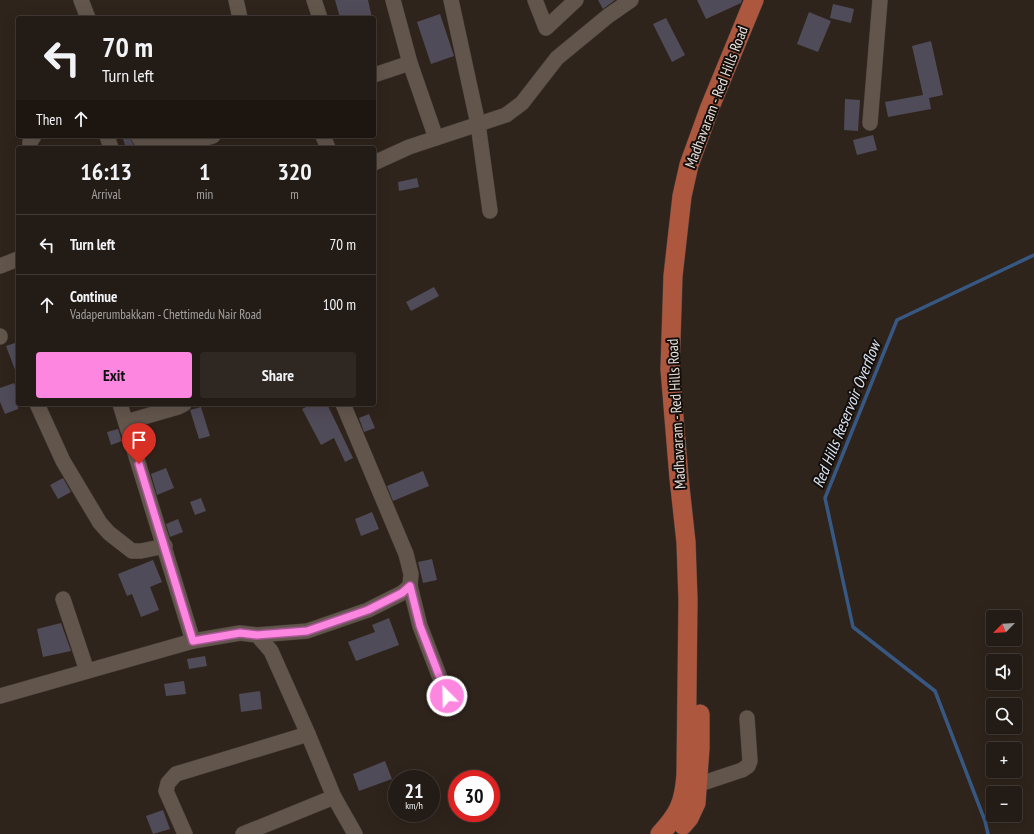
<!DOCTYPE html>
<meta charset="utf-8">
<style>
body{margin:0;font-family:"PT Sans Narrow",sans-serif;background:#2f2822;color:#f1f3f6;height:100vh;display:flex;flex-direction:column;font-size:15px;white-space:nowrap}
*{box-sizing:border-box;margin:0}
p{font-size:13px;color:#a3a1a0}
.icon{flex:none;width:22px;height:22px;fill:none;stroke:currentColor;stroke-width:2;stroke-linecap:round;stroke-linejoin:round}
.map{position:relative;flex:1;overflow:hidden}
.side{position:absolute;left:16px;top:146px;width:360px;height:260px;display:flex;flex-direction:column;background:#231b15;border-radius:4px;box-shadow:0 4px 16px #0002,0 0 0 1px #403934}
.side>*{flex:none}
.top-card{position:absolute;left:16px;top:16px;width:360px;height:122px;border-radius:4px;box-shadow:0 4px 16px #0002,0 0 0 1px #403934;background:#231b15;color:#f1f3f6;overflow:hidden}
.needle{width:26px;rotate:246deg}
.controls{position:absolute;left:986px;top:610px;display:grid;gap:8px}
.controls a{display:grid;place-items:center;width:36px;height:36px;border-radius:4px;background:#231b15;box-shadow:0 4px 16px #0002,0 0 0 1px #403934;font-size:20px}
.speed{position:absolute;left:388px;top:770px;display:flex;gap:8px;font-size:20px;font-weight:700;text-align:center}
.speed>*{display:grid;place-content:center;width:52px;height:52px;border-radius:50%;background:#231b15;box-shadow:0 4px 16px #0002,0 0 0 1px #403934;line-height:1}
.speed small{font-size:10px;font-weight:400}
.speed .limit{border:6px solid #d22;background:#fff;color:#111}
.pin{position:absolute;display:grid;place-items:center;width:34px;height:34px;color:#fff;margin:-41px -17px;border-radius:50% 50% 50% 0;rotate:-45deg;box-shadow:0 0 4px #0007}
.pin .icon{rotate:45deg}
.me{position:absolute;width:44px;margin:-22px;rotate:337deg;stroke-linejoin:round;filter:drop-shadow(0 0 3px #0008)}
.turn{display:flex;align-items:center;gap:14px;height:84px;padding:0 20px;font-size:18px}
.turn .icon{width:52px;height:52px;stroke-width:2.5}
.turn b{display:block;font-size:28px;line-height:34px}
.then{display:flex;align-items:center;height:38px;padding:0 20px;background:#0003;gap:8px;font-size:15px}
.eta{display:flex;justify-content:space-evenly;align-items:center;height:68px;text-align:center}
.eta b{font-size:24px;font-weight:700;line-height:28px}
.cta{display:flex;gap:8px;margin-top:auto;padding:8px 20px}
.cta a{flex:1;height:46px;border-radius:4px;background:#fd86e1;color:#111;font-size:16px;font-weight:700;line-height:46px;text-align:center}
.cta a+a{background:#2f2822;color:#f1f3f6}
ul{padding:0;list-style:none}
li{display:flex;align-items:center;gap:12px;height:60px;padding:0 20px;border-top:1px solid #403934}
li div{flex:1}
li b{display:block;font-size:15px}
li em{font-style:normal}
.map>svg:first-child{display:block}
</style>
<div class="map">
<svg width="1034" height="834" viewBox="0 0 1034 834">
<rect width="100%" height="100%" fill="#2f241c"/>
<g fill="none" stroke-linecap="round" stroke-linejoin="round">
<!-- stream -->
<path stroke="#385884" stroke-width="3.5" d="M988,834l-3,-13 -50,-130 -82,-64 -28,-129 72,-178 137,-65"/>
</g>
<!-- building -->
<g fill="#504b58">
<path d="M335,0h33l4,18h-32z"/>
<path d="M598,0h17l-12,9z"/>
<path d="M697,0h45l-1,3 -35,16z"/>
<path d="M833,4l21,5 -3,14 -21,-5z"/>
<path d="M809,12l22,9 -13,31 -21,-8z"/>
<path d="M440,14l14,42 -23,8 -14,-42z"/>
<path d="M666,18l19,37 -13,7 -19,-38z"/>
<path d="M931,41l12,54 -14,3 2,11 -43,8 -3,-15 38,-7 -11,-49z"/>
<path d="M845,99l15,1 -2,31 -14,-1z"/>
<path d="M873,135l4,15 -20,5 -4,-15z"/>
<path d="M122,136h7l6,12h-9z"/>
<path d="M417,178l2,9 -20,4 -1,-9z"/>
<path d="M434,287l5,9 -28,15 -5,-9z"/>
<path d="M18,342v33h-1l-11,-29z"/>
<path d="M14,383l4,11v15l-13,5 -5,-12v-14z"/>
<path d="M312,404h15l26,54 -8,4 -11,-24 -13,7 -19,-36z"/>
<path d="M201,407l9,29 -11,3 -9,-29z"/>
<path d="M369,414l6,14 -11,4 -5,-14z"/>
<path d="M118,429l4,12 -11,4 -4,-13z"/>
<path d="M166,468l8,20 -17,7 -6,-21z"/>
<path d="M423,471l6,15 -36,15 -6,-15z"/>
<path d="M63,478l8,14 -13,7 -8,-14z"/>
<path d="M201,498l5,13 -11,4 -5,-13z"/>
<path d="M372,512l7,17 -18,7 -6,-17z"/>
<path d="M178,519l5,13 -13,5 -4,-13z"/>
<path d="M432,559l5,21 -14,3 -5,-21z"/>
<path d="M153,560l9,22 -12,5 9,23 -18,7 -9,-23 -5,2 -9,-22z"/>
<path d="M389,618l10,27 -43,16 -8,-19 27,-10 -3,-7z"/>
<path d="M61,623l10,28 -28,6 -6,-28z"/>
<path d="M205,656l2,10 -18,3 -2,-10z"/>
<path d="M184,681l2,13 -20,2 -2,-12z"/>
<path d="M260,691l2,18 -21,3 -2,-18z"/>
<path d="M385,761l7,18 -33,12 -6,-17z"/>
<path d="M163,810l7,19 -17,5 -7,-18z"/>
</g>
<g fill="none" stroke-linecap="round" stroke-linejoin="round">
<defs>
<g id="minor">
<path d="M81,0l7,18"/>
<path d="M236,0l4,18"/>
<path d="M314,0l6,18"/>
<path d="M393,0l17,63 26,75"/>
<path d="M451,0l27,124 12,87"/>
<path d="M535,0l11,28 30,-28"/>
<path d="M374,75l36,-12"/>
<path d="M870,123l10,-123"/>
<path d="M107,136l4,12"/>
<path d="M138,136l5,8c25,5 46,-2 70,-8"/>
<path d="M323,136l5,12"/>
<path d="M30,148v-6l4,-6"/>
<path d="M374,163l35,-16 97,-32 16,-12 35,-45 51,-42 23,-16"/>
<path d="M0,266l18,-7"/>
<path d="M0,336v1"/>
<path d="M37,404l26,57 37,62 9,10 23,18h9l24,-5"/>
<path d="M120,404l73,237"/>
<path d="M126,422l52,-15 6,-3"/>
<path d="M410,586l10,40 27,70"/>
<path d="M63,599l24,72"/>
<path d="M257,635l50,-4 61,-21 34,-17 8,-7 1,-12 -5,-20 -63,-150"/>
<path d="M0,696l193,-55 47,-8 17,2 14,16 37,83 26,63 21,37"/>
<path d="M697,785l45,-15 6,-4 2,-5 -3,-43"/>
<path d="M185,834l-19,-43 2,-8 8,-9 132,-40"/>
<path d="M243,834l91,-37"/>
</g>
<g id="major">
<path d="M683,825l6,-7 7,-15 4,-55v-34"/>
<path d="M660,834c19,-20 24,-32 26,-59l2,-175 -2,-58 -7,-64 -9,-109 3,-93 9,-80 7,-31 21,-58 44,-107"/>
</g>
</defs>
<!-- minor casing -->
<use href="#minor" stroke="#493f3a" stroke-width="16"/>
<!-- major casing -->
<use href="#major" stroke="#493f3a" stroke-width="20"/>
<!-- minor -->
<use href="#minor" stroke="#62554c" stroke-width="15"/>
<!-- major -->
<use href="#major" stroke="#ae573f" stroke-width="19"/>
</g>
<g fill="none" stroke-linecap="round" stroke-linejoin="round">
<defs>
<path id="route" d="M139,464l54,177 47,-8 17,2 50,-4 61,-21 34,-17 8,-7 10,40 27,70"/>
</defs>
<!-- route casing -->
<use href="#route" stroke="#a45792" stroke-width="10"/>
<!-- route -->
<use href="#route" stroke="#fd86e1" stroke-width="7"/>
</g>
<g text-anchor="middle" dominant-baseline="central" stroke-width="4" stroke-linejoin="round" paint-order="stroke">
<!-- street labels -->
<g font-size="15" fill="#e7dfda" stroke="#140e0b">
<text transform="translate(716 97) rotate(-69)">Madhavaram - Red Hills Road</text>
<text transform="translate(676 414) rotate(-93)">Madhavaram - Red Hills Road</text>
</g>
<!-- water labels -->
<g font-size="16" font-style="italic" fill="#dae5f3" stroke="#140e0b">
<text transform="translate(846 414) rotate(-68)">Red Hills Reservoir Overflow</text>
</g>
</g>
</svg>
<div class="controls">
<a><svg class="needle" viewBox="-14 -14 28 28"><path d="M0-13l5 13h-10z" fill="#e53935"/><path d="M0 13l5-13h-10z" fill="#a3a1a0"/></svg></a>
<a><svg class="icon" aria-label="sound" viewBox="0 0 24 24"><path d="M4 9h4l5-4v14l-5-4H4zM17 9q2 3 0 6"/></svg></a>
<a><svg class="icon" aria-label="search" viewBox="0 0 24 24"><circle cx="10" cy="10" r="6"/><path d="M15 15l6 6"/></svg></a>
<a>+</a>
<a>−</a>
</div>
<div class="speed"><div>21<small>km/h</small></div><div class="limit">30</div></div>
<div class="pin" style="left:139px;top:464px;background:#d93025"><svg class="icon" aria-label="arrive" viewBox="0 0 24 24"><path d="M6 21V4h12l-3 4 3 4H6"/></svg></div>
<svg class="me" style="left:447px;top:696px" viewBox="-20 -20 40 40"><circle r="17" fill="#fd86e1" stroke="#fff" stroke-width="3"/><path d="M0-11L8 9 0 5-8 9z" fill="#fff"/></svg>
<div class="top-card">
<div class="turn"><svg class="icon" aria-label="left" viewBox="0 0 24 24"><path d="M17 20v-9H6M10 6l-5 5 5 5"/></svg><div><b>70 m</b>Turn left</div></div>
<div class="then">Then<svg class="icon" aria-label="ahead" viewBox="0 0 24 24"><path d="M12 20V5M6 11l6-6 6 6"/></svg></div>
</div>
<section class="side">
<div class="eta">
<div><b>16:13</b><p>Arrival</p></div>
<div><b>1</b><p>min</p></div>
<div><b>320</b><p>m</p></div>
</div>
<ul>
<li><svg class="icon" aria-label="left" viewBox="0 0 24 24"><path d="M17 20v-9H6M10 6l-5 5 5 5"/></svg><div><b>Turn left</b></div><em>70 m</em></li>
<li><svg class="icon" aria-label="ahead" viewBox="0 0 24 24"><path d="M12 20V5M6 11l6-6 6 6"/></svg><div><b>Continue</b><p>Vadaperumbakkam - Chettimedu Nair Road</p></div><em>100 m</em></li>
</ul>
<div class="cta"><a>Exit</a><a>Share</a></div>
</section>
</div>
